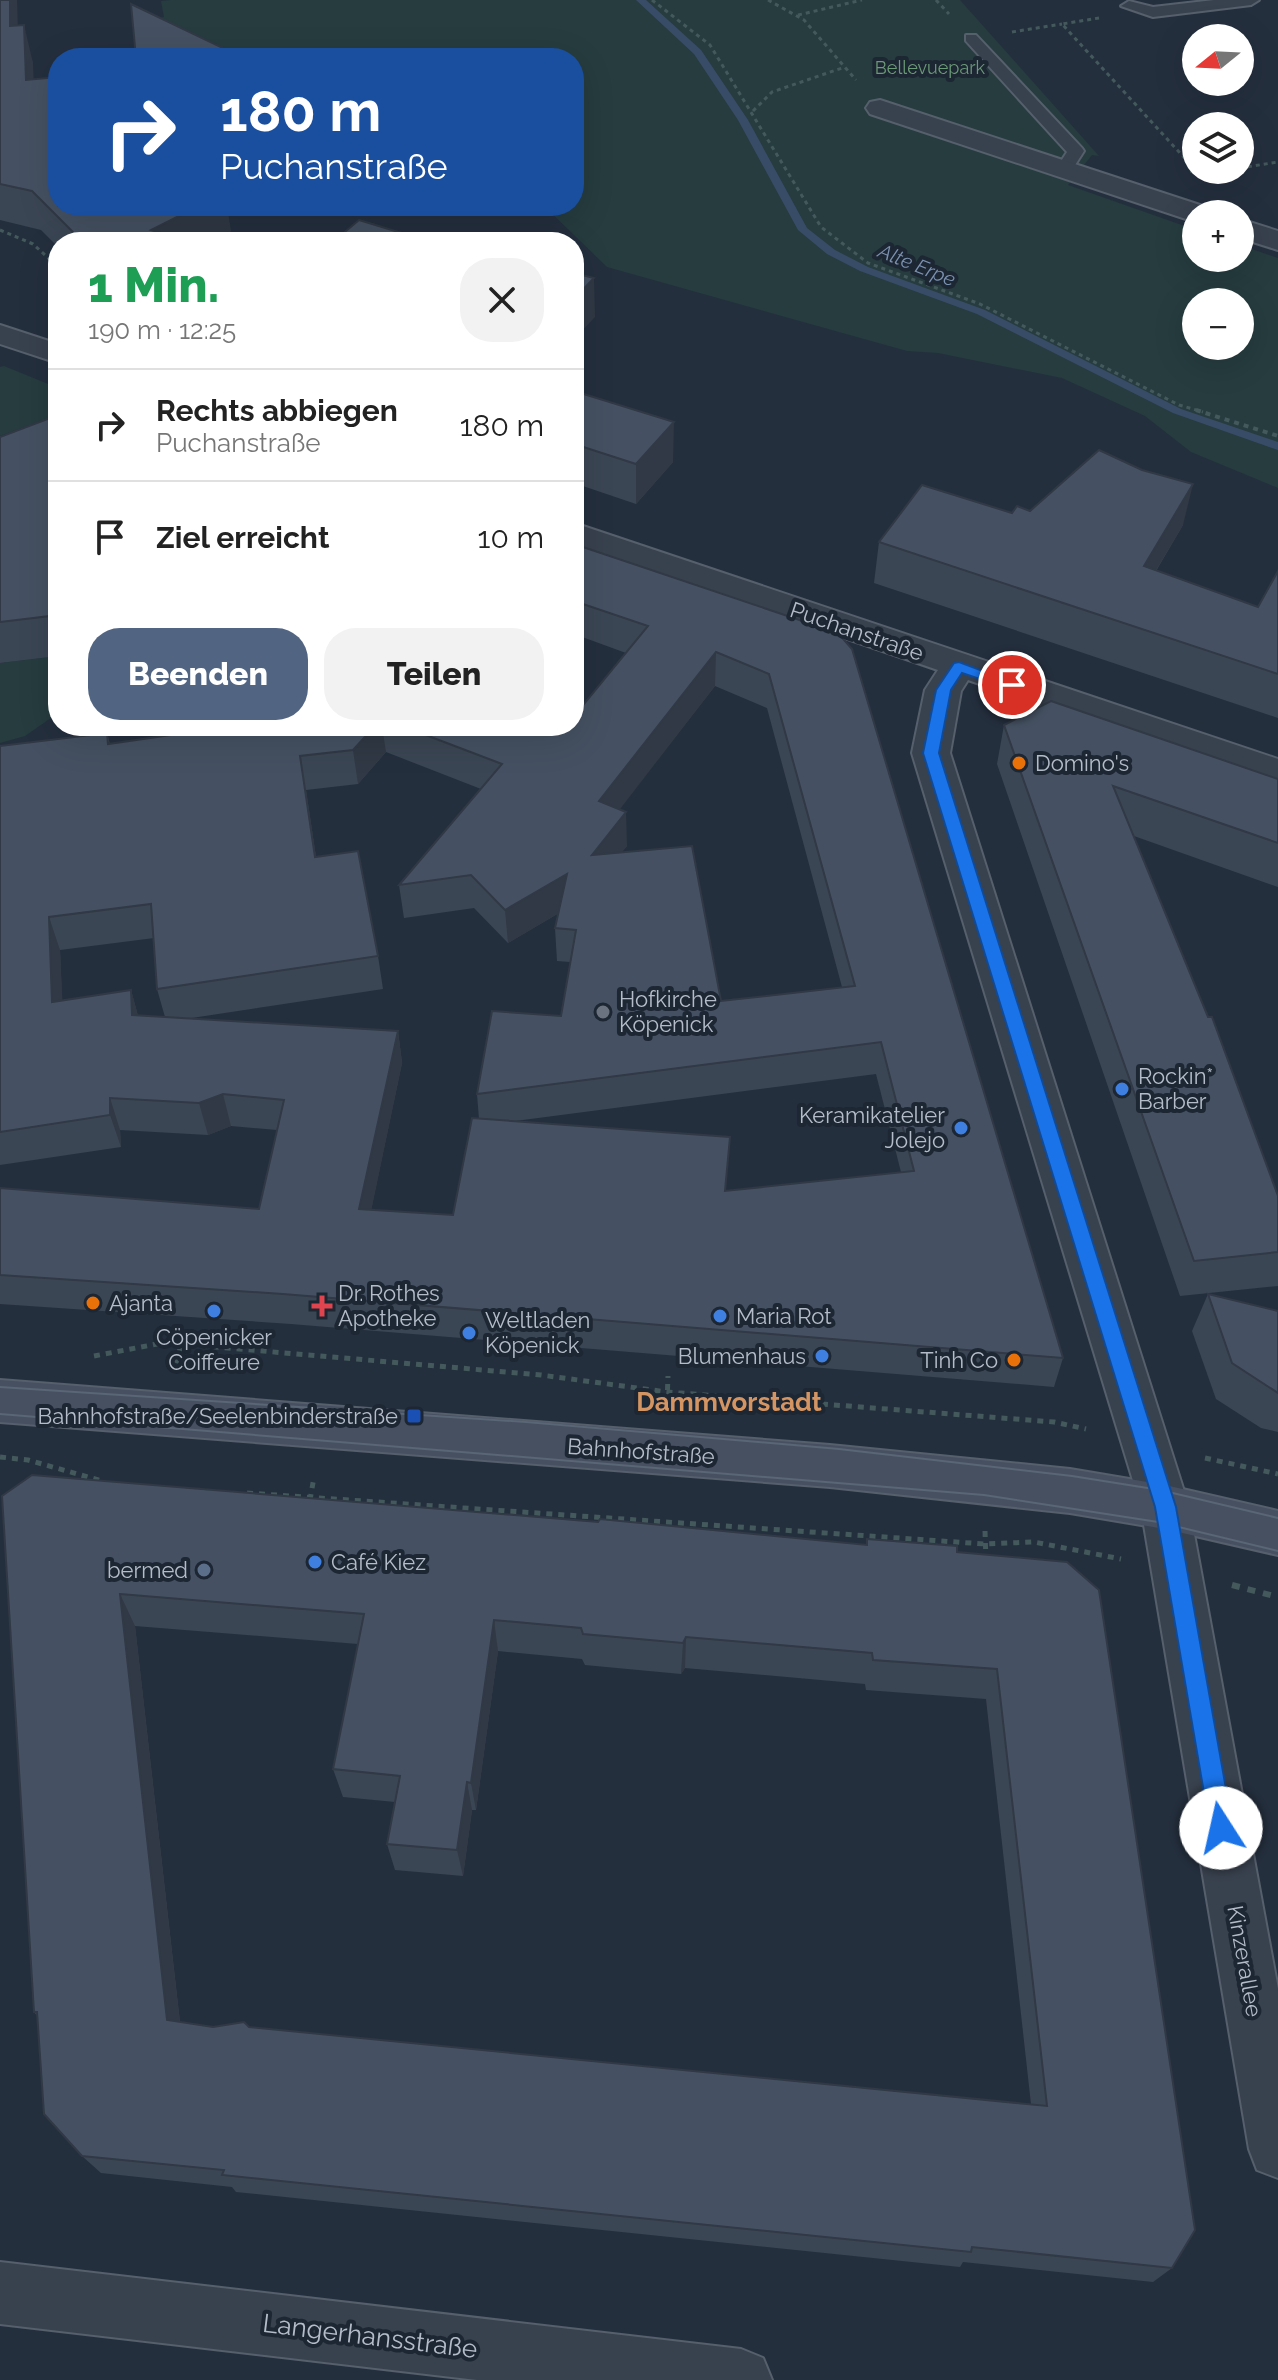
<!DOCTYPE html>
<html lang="de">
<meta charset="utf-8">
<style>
body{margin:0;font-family:Raleway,sans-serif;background:#f2f2f2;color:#222;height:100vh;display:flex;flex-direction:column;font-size:30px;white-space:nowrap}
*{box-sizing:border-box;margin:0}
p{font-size:26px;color:#767676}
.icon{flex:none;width:44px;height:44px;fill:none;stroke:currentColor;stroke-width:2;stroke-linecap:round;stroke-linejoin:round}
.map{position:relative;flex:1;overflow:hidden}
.details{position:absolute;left:48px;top:232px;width:536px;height:504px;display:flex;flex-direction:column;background:#fff;border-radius:32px;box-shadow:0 8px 32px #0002}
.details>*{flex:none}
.top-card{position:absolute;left:48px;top:48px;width:536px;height:168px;border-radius:32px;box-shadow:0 8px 32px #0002;background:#1a4fa0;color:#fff;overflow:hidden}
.needle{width:52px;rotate:252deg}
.buttons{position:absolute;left:1182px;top:24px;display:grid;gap:16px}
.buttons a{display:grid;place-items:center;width:72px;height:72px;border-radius:50%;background:#fff;box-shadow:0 8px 32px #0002;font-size:40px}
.pin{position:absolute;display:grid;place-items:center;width:68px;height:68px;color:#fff;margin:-34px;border:4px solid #fff;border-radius:50%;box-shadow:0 2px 8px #0007}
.me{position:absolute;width:88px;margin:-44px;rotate:350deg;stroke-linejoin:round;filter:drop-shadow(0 0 6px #0008)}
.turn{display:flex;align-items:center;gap:28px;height:168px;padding:0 40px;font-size:36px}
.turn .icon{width:104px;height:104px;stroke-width:2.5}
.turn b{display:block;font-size:56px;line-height:68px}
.round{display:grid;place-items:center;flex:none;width:84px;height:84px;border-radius:32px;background:#f2f2f2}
.overview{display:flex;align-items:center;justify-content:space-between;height:136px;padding:0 40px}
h1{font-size:48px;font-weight:800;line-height:60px;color:#1e9e55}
.cta{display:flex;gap:16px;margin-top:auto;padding:16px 40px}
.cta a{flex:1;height:92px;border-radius:32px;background:#516482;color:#fff;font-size:32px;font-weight:800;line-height:92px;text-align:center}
.cta a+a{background:#f2f2f2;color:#222}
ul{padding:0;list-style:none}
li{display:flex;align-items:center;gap:24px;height:112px;padding:0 40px;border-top:2px solid #e0e0e0}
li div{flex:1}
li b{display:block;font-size:30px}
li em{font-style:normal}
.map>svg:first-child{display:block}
</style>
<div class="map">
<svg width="1278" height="2380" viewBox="0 0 1278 2380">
<rect width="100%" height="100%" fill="#242f3e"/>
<!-- green -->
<g fill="#263c3f" fill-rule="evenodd">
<path d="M171,0h789l139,156 -7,-1 -24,30 128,45v28h44v-13l38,13v230l-87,-36 -46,-36 -83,-38 -124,-25 -31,-2 -300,-84 -63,-61h30v-148h-400l-14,-40 4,-1 -3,-16zM1196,302h44v44h-44z"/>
<path d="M4,366l54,22v27l-58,21v-69z"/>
<path d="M58,656v57l-33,23 -25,7v-80z"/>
</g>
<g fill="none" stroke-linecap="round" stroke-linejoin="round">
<!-- stream -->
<path fill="#394c67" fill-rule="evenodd" d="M636,0h10l55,50 47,70 59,108 28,22 33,17 117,43 196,99 97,33v8l-105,-37 -196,-99 -117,-43 -33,-17 -29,-24 -60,-110 -44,-66z"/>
<defs>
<g id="lane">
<path d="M1214,0h45l-8,5 -98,12 -32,-11 8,-5 24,6z"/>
<path d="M966,35h10l106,113 2,3 -14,22 -6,1 -8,-5 11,-17 -101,-111z"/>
</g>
<g id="street">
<path d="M880,100l329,108 4,6h-17v8l-7,-2 -319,-106 -4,-6 4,-6z"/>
<path d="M1240,219l38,12v19l-38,-12z"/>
<path d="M0,325l58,19v19l-58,-19z"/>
<path d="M574,523l704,236v27l-310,-106 -7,11 -11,62 239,754 89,482v189l-21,-8 -8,-21 -108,-642 -229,-754 13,-63 13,-20 -364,-125z"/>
<path d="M0,2262l741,87 22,9 9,22h-295l-477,-56z"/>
</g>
<path id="secondary" d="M0,1380l830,65 240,24 95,16 113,26v44l-113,-26 -95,-16 -240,-26 -830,-65z"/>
</defs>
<!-- lane casing -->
<use href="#lane" stroke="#565f6c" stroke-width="4"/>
<!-- street casing -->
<use href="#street" stroke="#565f6c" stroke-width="4"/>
<!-- secondary casing -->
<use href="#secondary" stroke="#565f6c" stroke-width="4"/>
<!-- path-far3 -->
<g stroke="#44595c" stroke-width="3" stroke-dasharray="4 4" stroke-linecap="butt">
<path d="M652,0l58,45 111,182 47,36 112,41 199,101 24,7"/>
<path d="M768,0l36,20 52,60"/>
<path d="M936,0l13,14"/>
<path d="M798,15l64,-15"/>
<path d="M1099,18l-37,6 128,140 2,10"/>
<path d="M1012,32l50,-8"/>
<path d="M753,111l19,-19 73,-25"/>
<path d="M1240,168l38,-6"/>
<path d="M1202,174l25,-4"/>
<path d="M0,230l33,14 25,23"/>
</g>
<!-- path-far2 -->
<path stroke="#44595c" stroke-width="4" stroke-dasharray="5 5" stroke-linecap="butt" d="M1196,410l82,26"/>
<!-- path-far1 -->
<g stroke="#44595c" stroke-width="5" stroke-dasharray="6 6" stroke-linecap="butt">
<path d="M94,1356l63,-12h24l360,31 126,17 387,30 32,7"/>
<path d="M176,1363l9,-32"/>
<path d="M667,1402l1,-26"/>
<path d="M0,1457l28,3 74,21"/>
<path d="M1205,1458l73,16"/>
<path d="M247,1493l738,51 49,-2 87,17"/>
<path d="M310,1500l4,-23"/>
<path d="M985,1531l1,30"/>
</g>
<!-- path -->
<path stroke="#44595c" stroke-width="6" stroke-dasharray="8 8" stroke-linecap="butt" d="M1232,1585l46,12"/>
<!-- lane -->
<use href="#lane" fill="#38414e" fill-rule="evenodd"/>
<!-- street -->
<use href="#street" fill="#38414e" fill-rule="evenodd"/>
<!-- secondary -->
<use href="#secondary" fill="#465061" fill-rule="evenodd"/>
<!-- tram -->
<g stroke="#5a6575" stroke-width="2">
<path d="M0,1387l526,35 313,27 233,27 88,14 118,28"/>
<path d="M0,1414l984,81 174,27 120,29"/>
</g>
</g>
<!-- wall -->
<g fill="#3b4654" fill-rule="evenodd">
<path d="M0,0l18,26 15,37v17l198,151 -21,11h-152v5l-17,-17 -41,-10z"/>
<path d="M574,391l99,71 -37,42 -62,-21z"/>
<path d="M58,415v241l-58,7v-226z"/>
<path d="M1142,470l41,55 -27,46 102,36 20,-36v147l-404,-135 5,-41 133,-29 18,-2z"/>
<path d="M574,544l264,89 225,725 -9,29 -763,-63 -291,-20v-116l259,21 18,-79 -46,-4 -23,9 -88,-5 1,17 -121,18v-419l107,-13 3,11 123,-18h341l52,-73 -52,-19zM715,686l52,22 75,279 -121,14 -100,-149 6,-6 -8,-37zM386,752l95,37 -82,96 5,33 70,-10 34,35 51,-30 -4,15 2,33 13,1 -9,54 -84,78 2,25 -26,96 -82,-5 31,-147 -4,-32 -213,-12 198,-30 -5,-33 -62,-99 -10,-67 52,-6zM154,938l3,51 8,28 -27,-1 -7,-26 -69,10 -2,-50zM876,1074l25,98 -175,19 -211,-70z"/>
<path d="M1004,725l274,54v108l-144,-51 144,360v90l-98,10 -183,-532z"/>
<path d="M1208,1294l70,17v121l-17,-4 -45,-29 -24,-68z"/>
<path d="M2,1496l864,49 1,-6 90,13 110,10 105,706 -19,14 -190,-20 -3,5 -724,-75 -4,-5 -131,-14 -19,-17 -44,-139 -4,-5zM135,1626l223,18 -25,125 10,28 52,5 -8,42 8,26 68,6 9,-66h4l22,-159 84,8 3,6 96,9 4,-6 180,16 1,6 120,9 45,405 -782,-77h-36l-33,-5z"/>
</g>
<!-- shaded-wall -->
<g fill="#303945">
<path d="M10,0h7l2,64 -9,-38z"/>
<path d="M24,25l9,38 2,55 -9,-38z"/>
<path d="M199,206h28l4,25 -21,11h-57l-2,-12z"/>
<path d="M594,278l1,39 -21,22v-40z"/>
<path d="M674,422l-1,40 -37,42v-40z"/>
<path d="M1193,484l-10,41 -49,82 10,-41z"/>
<path d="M716,652l-1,34 -115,149 -1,-34z"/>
<path d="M375,726h7l4,26 -28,32 -5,-34z"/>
<path d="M626,812l1,34 -34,43 -1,-34z"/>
<path d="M567,874l2,33 -61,36 -3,-33z"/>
<path d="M49,917l11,33 4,84 -12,-32z"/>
<path d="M131,990l9,33 -8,-8z"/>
<path d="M398,1031l4,32 -37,177 -6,-31z"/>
<path d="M223,1094l8,32 -23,9 -9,-32z"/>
<path d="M110,1098l10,32 1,17 -11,-32z"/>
<path d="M120,1594l15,32 47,415 -15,-21z"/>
<path d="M494,1620l4,31 -22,159 -5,-27z"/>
<path d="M686,1637l-1,31 -4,6 2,-31z"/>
<path d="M467,1782l5,28 -9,66 -6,-26z"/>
</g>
<!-- building -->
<g fill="#455162" stroke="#303945" stroke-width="2" fill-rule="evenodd">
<path d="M0,0h10v26l14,-1 2,55 32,-3v129h141l-48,24 38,12h-118l2,-10 -41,-41 -32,-7z"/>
<path d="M131,4l92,44 5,10h-92z"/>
<path d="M359,220l72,22h-98z"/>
<path d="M574,273l20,5 -20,21z"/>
<path d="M574,391l100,31 -38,42 -62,-20z"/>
<path d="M58,415v200l-58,7v-185z"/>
<path d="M1099,450l43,20 51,14 -49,82 114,41 20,-36v103l-399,-132 43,-57 90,28 5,-7 13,5z"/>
<path d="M574,544l264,89 14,16 211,709 -780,-64 -283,-19v-87l259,21 25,-109 -61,-6 -24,9 -89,-5v17l-110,17v-386l107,-13 1,11 125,-18h142l-22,24 -53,6 15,101 43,-6 20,105 -221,33 -6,-85 -102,13 3,85 79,-12 1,25 266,16 -39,178 94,6 19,-97 258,19 -5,54 189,-20 -33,-129 -404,52 15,-83 69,5 15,-86 -21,-2 12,-54 -62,36 -34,-35 -72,10 103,-121 -100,-38h172v-10l74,-90 -74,-25zM716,652l53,22 86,312 -134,15 -29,-155 -100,9 34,-43 -27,-11z"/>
<path d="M1051,701l227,78v64l-165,-57 95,231h4l66,179v56l-84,9 -190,-536z"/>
<path d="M1208,1294l70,17v82l-46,-30z"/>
<path d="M32,1475l566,47 2,-3 267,26v-6l90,7v6l110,10 32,28 96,640 -23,38 -200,-21 -1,5 -749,-77 2,-5 -142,-14 -38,-42 -7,-102h-3l-32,-516zM120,1594l244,20 -31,155 67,7 -13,68 70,6 10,-68 4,1 23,-163 87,8 2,6 100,9 3,-6 186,16 1,7 124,9 50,437 -798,-79 -5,-5 -31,5 -46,-7z"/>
</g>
<!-- route -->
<path fill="#1a73e8" stroke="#114b97" stroke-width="2" d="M959,662l61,23 -8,5 -50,-17 -11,17 -12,63 237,754 57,321 -4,8 -8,3 -7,-3 -4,-8 -55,-321 -232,-754 13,-63 18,-27z"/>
<!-- markers -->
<g fill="#e8710a" stroke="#1d2633" stroke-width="3">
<circle cx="1019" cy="763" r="8"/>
<circle cx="93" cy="1303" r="8"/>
<circle cx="1014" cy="1360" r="8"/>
</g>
<circle fill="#6b7280" stroke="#1d2633" stroke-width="3" cx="603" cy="1012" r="8"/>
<g fill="#3f7fe0" stroke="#1d2633" stroke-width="3">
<circle cx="1122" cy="1089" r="8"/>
<circle cx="961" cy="1128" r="8"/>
<circle cx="214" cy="1311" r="8"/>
<circle cx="720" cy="1316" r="8"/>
<circle cx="469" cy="1333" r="8"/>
<circle cx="822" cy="1356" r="8"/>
<circle cx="315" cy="1562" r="8"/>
</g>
<path fill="#e0444e" stroke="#1d2633" stroke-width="3" d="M318 1294h8v8h8v8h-8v8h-8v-8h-8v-8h8z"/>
<rect fill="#1a4fb4" stroke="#1d2633" stroke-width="3" x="406" y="1408" width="16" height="16" rx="4"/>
<circle fill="#5c6f8a" stroke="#1d2633" stroke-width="3" cx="204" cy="1570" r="8"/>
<g text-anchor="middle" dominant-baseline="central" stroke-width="8" stroke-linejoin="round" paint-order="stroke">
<!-- far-park labels -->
<g font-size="18" fill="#6b9a76" stroke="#1d2633">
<text x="930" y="67">Bellevuepark</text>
</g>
<!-- far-water labels -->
<g font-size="20" font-style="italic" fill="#7c92b1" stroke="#1d2633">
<text transform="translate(917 265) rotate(22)">Alte Erpe</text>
</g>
<!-- street labels -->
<g font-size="22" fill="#b4bcc9" stroke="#1d2633">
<text transform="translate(857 631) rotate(19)">Puchanstraße</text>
<text transform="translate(641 1451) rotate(4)">Bahnhofstraße</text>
<text transform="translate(1245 1961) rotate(80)">Kinzerallee</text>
</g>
<!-- poi labels -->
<g font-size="22" fill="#b4bcc9" stroke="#1d2633" text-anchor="start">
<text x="1035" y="763">Domino's</text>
<text x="619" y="999">Hofkirche<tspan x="619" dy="25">Köpenick</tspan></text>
<text x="1138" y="1076">Rockin*<tspan x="1138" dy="25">Barber</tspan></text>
<text x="945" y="1115" text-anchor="end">Keramikatelier<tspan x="945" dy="25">Jolejo</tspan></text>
<text x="338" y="1293">Dr. Rothes<tspan x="338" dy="25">Apotheke</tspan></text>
<text x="109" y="1303">Ajanta</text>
<text x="736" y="1316">Maria Rot</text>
<text x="485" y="1320">Weltladen<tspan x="485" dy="25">Köpenick</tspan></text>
<text x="214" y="1337" text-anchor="middle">Cöpenicker<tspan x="214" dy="25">Coiffeure</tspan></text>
<text x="806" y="1356" text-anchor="end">Blumenhaus</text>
<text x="998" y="1360" text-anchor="end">Tinh Co</text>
<text x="398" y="1416" text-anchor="end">Bahnhofstraße/Seelenbinderstraße</text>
<text x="331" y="1562">Café Kiez</text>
<text x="188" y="1570" text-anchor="end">bermed</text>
</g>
<!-- quarter labels -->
<g font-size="26" font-weight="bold" fill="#d59563" stroke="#1d2633">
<text x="729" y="1402">Dammvorstadt</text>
</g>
<!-- near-street labels -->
<g font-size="26" fill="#b4bcc9" stroke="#1d2633">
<text transform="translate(370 2336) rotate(7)">Langerhansstraße</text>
</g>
</g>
</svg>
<div class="buttons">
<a><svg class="needle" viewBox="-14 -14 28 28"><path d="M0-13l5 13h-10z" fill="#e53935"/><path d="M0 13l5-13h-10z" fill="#767676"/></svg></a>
<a><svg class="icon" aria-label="layers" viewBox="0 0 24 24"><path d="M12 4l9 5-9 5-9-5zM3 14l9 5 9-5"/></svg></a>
<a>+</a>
<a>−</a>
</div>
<div class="pin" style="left:1012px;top:685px;background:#d93025"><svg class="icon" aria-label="arrive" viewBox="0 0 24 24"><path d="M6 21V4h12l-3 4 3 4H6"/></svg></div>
<svg class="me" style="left:1221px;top:1828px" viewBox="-20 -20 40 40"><circle r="19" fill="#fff"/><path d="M0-13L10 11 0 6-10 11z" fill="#1a73e8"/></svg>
<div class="top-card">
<div class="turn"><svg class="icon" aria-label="right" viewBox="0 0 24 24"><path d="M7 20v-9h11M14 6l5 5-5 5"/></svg><div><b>180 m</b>Puchanstraße</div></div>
</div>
<section class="details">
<div class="overview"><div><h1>1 Min.</h1><p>190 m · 12:25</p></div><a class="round"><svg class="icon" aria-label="close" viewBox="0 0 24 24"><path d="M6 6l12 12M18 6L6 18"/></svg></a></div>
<ul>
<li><svg class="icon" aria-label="right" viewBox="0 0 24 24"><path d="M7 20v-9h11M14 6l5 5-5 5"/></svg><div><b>Rechts abbiegen</b><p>Puchanstraße</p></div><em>180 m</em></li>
<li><svg class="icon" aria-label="arrive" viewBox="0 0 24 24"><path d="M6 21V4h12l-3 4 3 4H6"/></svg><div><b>Ziel erreicht</b></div><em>10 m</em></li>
</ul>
<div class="cta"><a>Beenden</a><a>Teilen</a></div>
</section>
</div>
